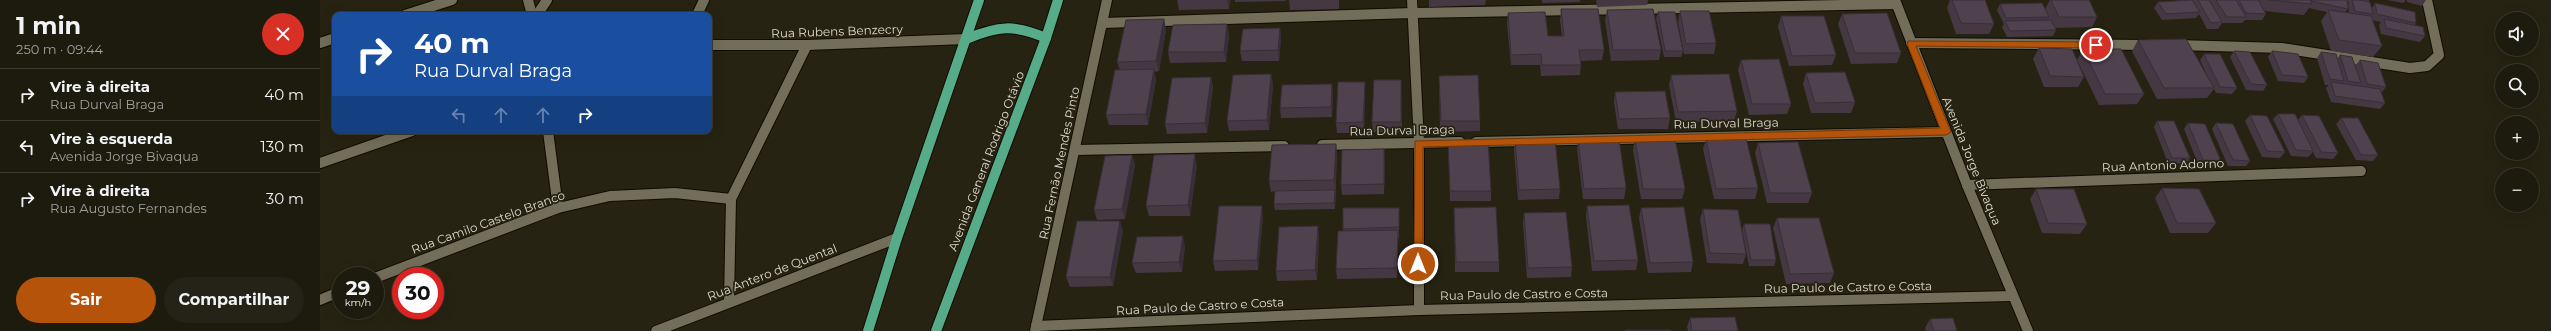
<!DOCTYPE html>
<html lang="pt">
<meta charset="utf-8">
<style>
body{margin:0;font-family:Montserrat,sans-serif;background:#252317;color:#f1f3f6;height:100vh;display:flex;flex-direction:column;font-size:15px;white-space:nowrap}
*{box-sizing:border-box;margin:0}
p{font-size:13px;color:#a0a19e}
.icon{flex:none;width:22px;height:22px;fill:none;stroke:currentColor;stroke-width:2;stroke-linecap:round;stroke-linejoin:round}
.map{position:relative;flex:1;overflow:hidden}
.side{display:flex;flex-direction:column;background:#1d1a0e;width:320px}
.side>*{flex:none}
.top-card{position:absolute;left:12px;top:12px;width:380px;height:122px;border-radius:8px;box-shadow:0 4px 16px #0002,0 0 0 1px #3b382e;background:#1a4fa0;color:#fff;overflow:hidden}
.fabs{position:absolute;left:2175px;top:12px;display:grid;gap:8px}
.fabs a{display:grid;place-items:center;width:44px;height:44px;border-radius:50%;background:#1d1a0e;box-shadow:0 4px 16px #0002,0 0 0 1px #3b382e;font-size:20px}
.speed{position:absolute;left:12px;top:267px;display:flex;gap:8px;font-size:20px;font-weight:700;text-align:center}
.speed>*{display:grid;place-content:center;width:52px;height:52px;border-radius:50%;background:#1d1a0e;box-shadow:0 4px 16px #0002,0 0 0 1px #3b382e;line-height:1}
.speed small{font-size:10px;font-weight:400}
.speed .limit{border:6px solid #d22;background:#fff;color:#111}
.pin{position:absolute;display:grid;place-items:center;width:34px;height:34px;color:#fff;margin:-17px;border:2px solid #fff;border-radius:50%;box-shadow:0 1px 4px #0007}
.me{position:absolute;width:44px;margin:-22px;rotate:0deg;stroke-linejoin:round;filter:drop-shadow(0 0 3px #0008)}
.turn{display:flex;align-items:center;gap:14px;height:84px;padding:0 16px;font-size:18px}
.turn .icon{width:52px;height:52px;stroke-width:2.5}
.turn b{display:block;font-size:28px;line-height:34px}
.lanes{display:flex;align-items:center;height:38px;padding:0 16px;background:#0003;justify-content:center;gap:20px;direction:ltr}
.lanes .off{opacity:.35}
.round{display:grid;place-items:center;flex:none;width:42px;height:42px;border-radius:21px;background:#252317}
.summary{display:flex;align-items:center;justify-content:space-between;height:68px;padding:0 16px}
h1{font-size:24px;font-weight:700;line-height:30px}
.action{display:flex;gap:8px;margin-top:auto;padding:8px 16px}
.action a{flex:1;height:46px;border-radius:24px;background:#b45309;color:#fff;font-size:16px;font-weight:700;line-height:46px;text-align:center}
.action a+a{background:#252317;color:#f1f3f6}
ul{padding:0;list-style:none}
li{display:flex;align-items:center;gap:12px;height:52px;padding:0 16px;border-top:1px solid #3b382e}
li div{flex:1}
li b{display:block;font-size:15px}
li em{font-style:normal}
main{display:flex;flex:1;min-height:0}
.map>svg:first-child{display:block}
</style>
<main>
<section class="side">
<div class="summary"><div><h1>1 min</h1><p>250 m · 09:44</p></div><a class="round" style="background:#d93025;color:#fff"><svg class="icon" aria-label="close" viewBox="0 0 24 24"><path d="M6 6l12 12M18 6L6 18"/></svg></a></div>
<ul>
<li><svg class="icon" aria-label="right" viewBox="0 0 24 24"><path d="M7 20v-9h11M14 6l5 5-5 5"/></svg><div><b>Vire à direita</b><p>Rua Durval Braga</p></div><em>40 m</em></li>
<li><svg class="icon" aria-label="left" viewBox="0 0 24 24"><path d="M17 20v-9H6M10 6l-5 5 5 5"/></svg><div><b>Vire à esquerda</b><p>Avenida Jorge Bivaqua</p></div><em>130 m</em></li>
<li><svg class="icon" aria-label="right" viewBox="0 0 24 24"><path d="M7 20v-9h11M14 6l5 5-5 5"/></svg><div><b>Vire à direita</b><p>Rua Augusto Fernandes</p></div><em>30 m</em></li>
</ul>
<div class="action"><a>Sair</a><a>Compartilhar</a></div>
</section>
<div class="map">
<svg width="2231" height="331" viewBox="0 0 2231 331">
<rect width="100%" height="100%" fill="#272312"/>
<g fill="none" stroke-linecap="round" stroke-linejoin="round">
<defs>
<g id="minor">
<path d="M208,0l4,15"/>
<path d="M1092,0l7,143v167"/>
<path d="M1575,0l72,185 61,146"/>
<path d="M85,15l47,-15"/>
<path d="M217,15l10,-15"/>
<path d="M377,15l7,-15"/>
<path d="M783,23l310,-10 483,-9"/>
<path d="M0,43l15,-5"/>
<path d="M1591,43l238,2"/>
<path d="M389,45h98l159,-6"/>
<path d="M1857,45l105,3 128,20 17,-2 12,-11 -12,-55"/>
<path d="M228,131l10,77"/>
<path d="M1156,142l470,-10"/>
<path d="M1002,145l138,-3"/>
<path d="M755,150l209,-4"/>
<path d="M0,163l92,-32"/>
<path d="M1647,185l394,-14"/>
<path d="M55,278l183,-70 52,-12 65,-3 56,6"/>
<path d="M0,300l21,-9"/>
<path d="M409,301l2,-102 76,-154"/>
<path d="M716,326l383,-16 593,-14"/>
<path d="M336,331l241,-93"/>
<path d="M715,331l72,-331"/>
</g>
<g id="major">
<path d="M646,39c32,-13 48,-15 80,-1"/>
<path d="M548,331l29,-93 82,-238"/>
<path d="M616,331l110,-293 12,-38"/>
</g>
</defs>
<!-- minor casing -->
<use href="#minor" stroke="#100c01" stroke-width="12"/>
<!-- major casing -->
<use href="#major" stroke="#100c01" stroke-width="12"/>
<!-- minor -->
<use href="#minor" stroke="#726e5a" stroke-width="10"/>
<!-- major -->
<use href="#major" stroke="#56ac89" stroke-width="10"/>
</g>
<!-- wall -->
<g fill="#453843" fill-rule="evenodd">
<path d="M857,0h53l-1,9 -50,1z"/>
<path d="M915,0h51v1l-51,1z"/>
<path d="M969,0h50v9l-49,1z"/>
<path d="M1109,0h57l-1,5 -56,2z"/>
<path d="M1222,0h38v2l-38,1z"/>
<path d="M1276,0h52l-1,5 -50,2z"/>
<path d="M1630,0h35l9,24 -5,10h-33l-9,-26z"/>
<path d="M1730,0h39l8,17 -5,10 -37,1 1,2 -3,6 -46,1 -5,-10 2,-3 -7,-14 3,-6 45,5z"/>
<path d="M1871,0h179l-2,2 4,6 3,-5 41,20 -1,2 10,11 -5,6 -39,-8 -2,-9 2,-3 -9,-2 10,26 -9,11 -42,-6 -10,-30 6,-9 -18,-4 -5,7 -40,-4 2,3 -4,6h-17l-3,3h-20l-4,6h-11l-8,-15 -3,4 -34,2 -8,-12 4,-6zM2027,2h2l-1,3 1,8 -4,-1 3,-3z"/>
<path d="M2067,0h19l-3,3z"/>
<path d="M2087,0h19l-4,6 -15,-4z"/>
<path d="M1241,9l43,41 -2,10 -21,1v4l-1,10 -39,1 -1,-11h-29l-4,-41 1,-11 40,23h14l-2,-16z"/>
<path d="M1287,10l54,40 -2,10 -48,1 -6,-41z"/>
<path d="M1360,11l36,32 -2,11h-30l-6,-32z"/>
<path d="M1338,12l25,39 -2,6h-17l-8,-39z"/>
<path d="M1522,14l59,39 -4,10 -46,1 -13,-40z"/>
<path d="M1461,16l55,39 -4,10 -43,1 -11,-39z"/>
<path d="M844,19l2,11 -7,41 -5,1 2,8 -8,45h-39l-3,-10 14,-45 -3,-8z"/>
<path d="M960,28l1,11 -2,22h-37l-2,-10z"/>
<path d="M909,35l-3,27 -56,1 -2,-11z"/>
<path d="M1818,40l70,37 -8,-17 4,-6 33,34 -5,6 -16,-1 -2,-4 -7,9 -50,1 -25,-48z"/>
<path d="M1719,48l45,29 -6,10h-34l-11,-28z"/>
<path d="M1763,49l61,45 -7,10 -38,1 -22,-45z"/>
<path d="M1914,51l33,34 -4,6 -17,-1 -16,-33z"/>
<path d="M1952,51l36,26 -4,6 -26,-2 -10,-24z"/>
<path d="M2001,52l16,7 3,-4 15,11 5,-6 26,27 -5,6 4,10 -5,6 -49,-7 -5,-14 3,-3h-4l-8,-27z"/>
<path d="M1421,60l50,44 -4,10 -38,1 -11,-45z"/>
<path d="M1486,73l49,29 -4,11h-40l-8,-29z"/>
<path d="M951,74l2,11 -4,45 -40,1 -2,-10z"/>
<path d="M1351,75l66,36 -3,10 -58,1 -7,-37z"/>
<path d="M1119,76l41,45v10l-40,1z"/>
<path d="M891,77l2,11 -6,45 -40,1 -2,-10z"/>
<path d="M1081,90l1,42h-29l-1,-10z"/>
<path d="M1045,92l-1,41h-27l-1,-10z"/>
<path d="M1295,92l55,26 -2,11h-50l-4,-27z"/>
<path d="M1013,95l-1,22 -51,1 -1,-10z"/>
<path d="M1958,114l20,6 4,-5 36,38 -5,6 -17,-1 -3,-6 -5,5 -17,-1 -18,-37z"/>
<path d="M1930,115l35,37 -5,6 -18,-1 -17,-36z"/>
<path d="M2021,118l37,37 -5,6 -17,-1 -20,-36z"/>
<path d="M1837,121l33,37 -4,6 -18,-1 -14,-36z"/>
<path d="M1868,123l33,38 -4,6 -18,-1 -15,-37z"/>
<path d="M1896,123l34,38 -4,5h-18l-16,-37z"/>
<path d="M1258,139l48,49 -2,11h-41l-6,-50z"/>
<path d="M1315,139l50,50 -3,10h-41l-8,-49z"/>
<path d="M1386,139l52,49 -3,11h-41l-11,-50z"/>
<path d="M1195,140l45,49 -1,10 -41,1 -4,-50z"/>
<path d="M1128,141l43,50v10h-41z"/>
<path d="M1438,143l54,50 -4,10h-41l-12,-50z"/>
<path d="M1016,144l1,10 -2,55 -60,1 -1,-6 1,-13 -4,1 -2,-11z"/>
<path d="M812,155l3,10 -10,54 -28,1 -3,-10z"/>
<path d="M1065,159l-1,35 -42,1 -1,-10z"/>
<path d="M877,165l-7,51h-41l-3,-10z"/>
<path d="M1842,188l54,35 -8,10h-38l-15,-35z"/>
<path d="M1716,189l51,35 -7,10 -38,-1 -12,-34z"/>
<path d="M1267,206l51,54 -2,10 -44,1 -6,-55z"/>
<path d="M1134,208l45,54v10h-44z"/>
<path d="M1321,208l52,54 -2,10 -43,1 -9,-55z"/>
<path d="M1383,209l43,45 -3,10 -36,-1 -7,-44z"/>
<path d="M1204,213l48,54 -1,10 -44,1 -4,-55z"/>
<path d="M943,216l-5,54 -43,1 -2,-10z"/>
<path d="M1079,218v20h-1l-1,40 -60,1 -1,-10 7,-38v-2z"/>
<path d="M1457,218l57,55 -4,10 -44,1 -13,-56z"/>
<path d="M1424,224l32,36 -2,6h-25l-7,-36z"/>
<path d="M803,231l-10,55 -43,1 -4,-10z"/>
<path d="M999,236l-2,44 -40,1 -1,-10z"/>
<path d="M865,246l-3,26 -46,1 -4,-10z"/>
<path d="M1370,318l48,13h-50l-1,-4z"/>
<path d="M1610,319l27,12h-31l-1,-3z"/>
</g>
<!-- shaded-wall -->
<g fill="#382e37">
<path d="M907,0h3l-1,9z"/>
<path d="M844,19l2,11 -7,41 -3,-10z"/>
<path d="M907,24l2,11 -3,27 -2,-10z"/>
<path d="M960,28l1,11 -2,22 -1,-11z"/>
<path d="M834,69l2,11 -8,45 -2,-11z"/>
<path d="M951,74l2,11 -4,45 -2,-10z"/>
<path d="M891,77l2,11 -6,45 -2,-10z"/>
<path d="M1045,82v10l-1,41 -1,-11z"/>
<path d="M1012,84l1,11 -1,22 -1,-10z"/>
<path d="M1016,144l1,10 -2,36 -1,-10z"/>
<path d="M1064,149l1,10 -1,35z"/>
<path d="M875,154l2,11 -7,51 -2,-11z"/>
<path d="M812,155l3,10 -10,54 -3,-10z"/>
<path d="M1015,190l1,6 -1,13 -1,-6z"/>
<path d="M942,206l1,10 -5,54 -1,-10z"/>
<path d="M800,221l3,10 -10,55 -3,-9z"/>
<path d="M998,226l1,10 -2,44 -2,-10z"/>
<path d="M1078,230v10l-1,38v-10z"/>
<path d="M863,236l2,10 -3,26 -3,-10z"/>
</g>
<!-- building -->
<g fill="#50414e" stroke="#382e37">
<path d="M1632,0h33l9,24 -33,-1z"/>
<path d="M1731,0h38l8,17h-38z"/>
<path d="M1872,0l8,12 -34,2 -8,-12z"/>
<path d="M1878,0h11l13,22 -11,1z"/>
<path d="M1896,0h20l10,17h-19z"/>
<path d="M1919,0h19l8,14 -20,-1z"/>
<path d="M1948,0h42l2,4 -43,-4z"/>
<path d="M1991,0h36l1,9 -37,-8z"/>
<path d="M2032,0h7l11,2 3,12 -18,-3z"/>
<path d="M1722,3l7,14 -43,1 -6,-14z"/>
<path d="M2055,3l40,9 1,11 -39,-9z"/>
<path d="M1241,9h37l6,41h-25l2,15h-39l-1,-11 -30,1 -3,-42 37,-1 3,24h16z"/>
<path d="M1333,9l8,41h-48l-6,-40z"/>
<path d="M2008,10l43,6 11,30 -43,-6z"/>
<path d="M1360,11h29l7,32 -30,1z"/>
<path d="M1338,12h17l8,39h-18z"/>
<path d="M1567,13l14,40h-46l-13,-39z"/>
<path d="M1461,16h43l12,39 -44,1z"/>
<path d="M844,19l-8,42 -39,1 9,-42z"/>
<path d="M2064,19l39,8 2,9 -39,-8z"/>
<path d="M1731,20l5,10 -46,1 -5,-10z"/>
<path d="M907,24l-3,28h-56l5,-27z"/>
<path d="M960,28l-2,22 -38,1 3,-22z"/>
<path d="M1866,39l28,49h-50l-26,-48z"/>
<path d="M1719,48l33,1 12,28 -34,-1z"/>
<path d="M1763,49h38l23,45h-39z"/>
<path d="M1914,51l16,1 17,33 -16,-1z"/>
<path d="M1952,51l26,3 10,23 -26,-2z"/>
<path d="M2001,52l15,2 8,27 -14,-2z"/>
<path d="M1884,54h16l17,34 -17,-1z"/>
<path d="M2020,55l12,2 9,26 -13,-2z"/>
<path d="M1459,59l12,45h-39l-11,-44z"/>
<path d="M2040,60l18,3 8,24 -19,-3z"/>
<path d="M834,69l-8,45 -40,1 9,-45z"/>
<path d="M1525,72l10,30 -40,1 -9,-30z"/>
<path d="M951,74l-4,46 -40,1 6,-46z"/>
<path d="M1409,74l8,37 -59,1 -7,-37z"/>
<path d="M1158,75l2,46h-39l-2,-45z"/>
<path d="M891,77l-6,46 -40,1 7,-46z"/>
<path d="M1054,80h27v42h-29z"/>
<path d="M1018,82h27l-2,40 -27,1z"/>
<path d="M2011,82l49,7 5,14 -50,-7z"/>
<path d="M1012,84l-1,23 -51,1 2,-23z"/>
<path d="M1345,91l5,27 -51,1 -4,-27z"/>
<path d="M1958,114h17l18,37 -17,-1z"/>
<path d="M1930,115l17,1 18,36 -18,-1z"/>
<path d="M1982,115l17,1 19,37 -17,-1z"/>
<path d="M2021,118h17l20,37h-17z"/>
<path d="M1837,121h17l16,37h-18z"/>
<path d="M1868,123l17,1 16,37 -18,-1z"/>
<path d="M1896,123l17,1 17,37 -17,-1z"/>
<path d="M1426,138l12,50 -42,1 -10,-50z"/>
<path d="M1235,139l5,50 -41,1 -4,-50z"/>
<path d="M1258,139h41l7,49 -42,1z"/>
<path d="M1315,139h40l10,50h-42z"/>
<path d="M1128,141h40l3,50h-41z"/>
<path d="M1478,142l14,51h-42l-12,-50z"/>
<path d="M1016,144l-2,36 -65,1 3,-36z"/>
<path d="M1064,149v35l-43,1 1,-35z"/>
<path d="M875,154l-7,51 -42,1 8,-51z"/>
<path d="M812,155l-10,54 -28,1 11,-54z"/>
<path d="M1842,188l37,1 17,34h-39z"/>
<path d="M1716,189h38l13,35 -39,-1z"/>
<path d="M1015,190l-1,13 -60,1 1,-13z"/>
<path d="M1309,205l9,55 -44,1 -7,-55z"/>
<path d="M899,206h43l-5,54 -44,1z"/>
<path d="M1176,207l3,55h-43l-2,-54z"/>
<path d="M1364,207l9,55 -43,1 -9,-55z"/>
<path d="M1023,208h56v19l-56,2z"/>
<path d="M1383,209l35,1 8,44 -36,-1z"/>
<path d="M1246,212l6,55 -44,1 -4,-55z"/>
<path d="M1457,218h42l15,55 -44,1z"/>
<path d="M757,221h43l-10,56h-44z"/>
<path d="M1424,224h26l6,36h-25z"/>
<path d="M998,226l-3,44 -39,1 3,-44z"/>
<path d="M1078,230l-1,38 -61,1 2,-38z"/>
<path d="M863,236l-4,26 -47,1 5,-26z"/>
<path d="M1415,317l3,14h-46l-2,-13z"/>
<path d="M1633,318l4,13h-23l-4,-12z"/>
<rect x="1305" y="330" width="46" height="1"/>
</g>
<!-- route -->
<path fill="#b45309" stroke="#753606" d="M1588,41l188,1 4,3 -4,3 -180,-2 35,86 -5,3 -523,12v117l-5,4 -4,-4 1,-123 525,-13 -33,-84z"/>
<g text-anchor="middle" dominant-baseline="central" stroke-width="3.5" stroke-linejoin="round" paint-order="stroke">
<!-- street labels -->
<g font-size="12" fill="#dedbd0" stroke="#272312">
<text transform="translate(517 31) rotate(-2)">Rua Rubens Benzecry</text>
<text transform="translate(1406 123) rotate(-1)">Rua Durval Braga</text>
<text transform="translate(1082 130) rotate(-1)">Rua Durval Braga</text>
<text transform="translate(666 161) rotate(-69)">Avenida General Rodrigo Otávio</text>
<text transform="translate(1652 161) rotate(68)">Avenida Jorge Bivaqua</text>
<text transform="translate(739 163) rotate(-78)">Rua Fernão Mendes Pinto</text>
<text transform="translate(1843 165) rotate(-2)">Rua Antonio Adorno</text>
<text transform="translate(168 222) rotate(-20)">Rua Camilo Castelo Branco</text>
<text transform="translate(452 272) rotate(-21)">Rua Antero de Quental</text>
<text transform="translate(1528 287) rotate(-1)">Rua Paulo de Castro e Costa</text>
<text transform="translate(1204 294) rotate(-1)">Rua Paulo de Castro e Costa</text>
<text transform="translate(880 306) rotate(-3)">Rua Paulo de Castro e Costa</text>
</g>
</g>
</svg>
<div class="fabs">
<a><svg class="icon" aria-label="sound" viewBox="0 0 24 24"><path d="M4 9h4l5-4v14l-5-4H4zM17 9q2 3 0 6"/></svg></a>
<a><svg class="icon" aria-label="search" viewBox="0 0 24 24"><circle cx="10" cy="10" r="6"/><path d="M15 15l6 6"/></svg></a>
<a>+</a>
<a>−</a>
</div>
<div class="speed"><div>29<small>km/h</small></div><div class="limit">30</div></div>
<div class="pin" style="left:1776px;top:45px;background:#d93025"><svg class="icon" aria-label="arrive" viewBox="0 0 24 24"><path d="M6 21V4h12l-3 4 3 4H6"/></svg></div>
<svg class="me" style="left:1098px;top:264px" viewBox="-20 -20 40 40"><circle r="17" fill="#b45309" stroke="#fff" stroke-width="3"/><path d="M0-11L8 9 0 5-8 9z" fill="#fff"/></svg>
<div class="top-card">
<div class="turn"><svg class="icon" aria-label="right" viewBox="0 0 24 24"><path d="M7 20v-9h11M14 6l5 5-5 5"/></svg><div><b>40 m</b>Rua Durval Braga</div></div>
<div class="lanes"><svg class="icon off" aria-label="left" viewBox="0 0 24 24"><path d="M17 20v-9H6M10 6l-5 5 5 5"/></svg><svg class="icon off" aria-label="ahead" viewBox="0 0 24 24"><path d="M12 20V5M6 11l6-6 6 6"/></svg><svg class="icon off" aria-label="ahead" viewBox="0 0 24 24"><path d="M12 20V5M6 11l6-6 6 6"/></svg><svg class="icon" aria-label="right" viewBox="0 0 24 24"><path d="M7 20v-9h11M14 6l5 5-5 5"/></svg></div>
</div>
</div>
</main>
